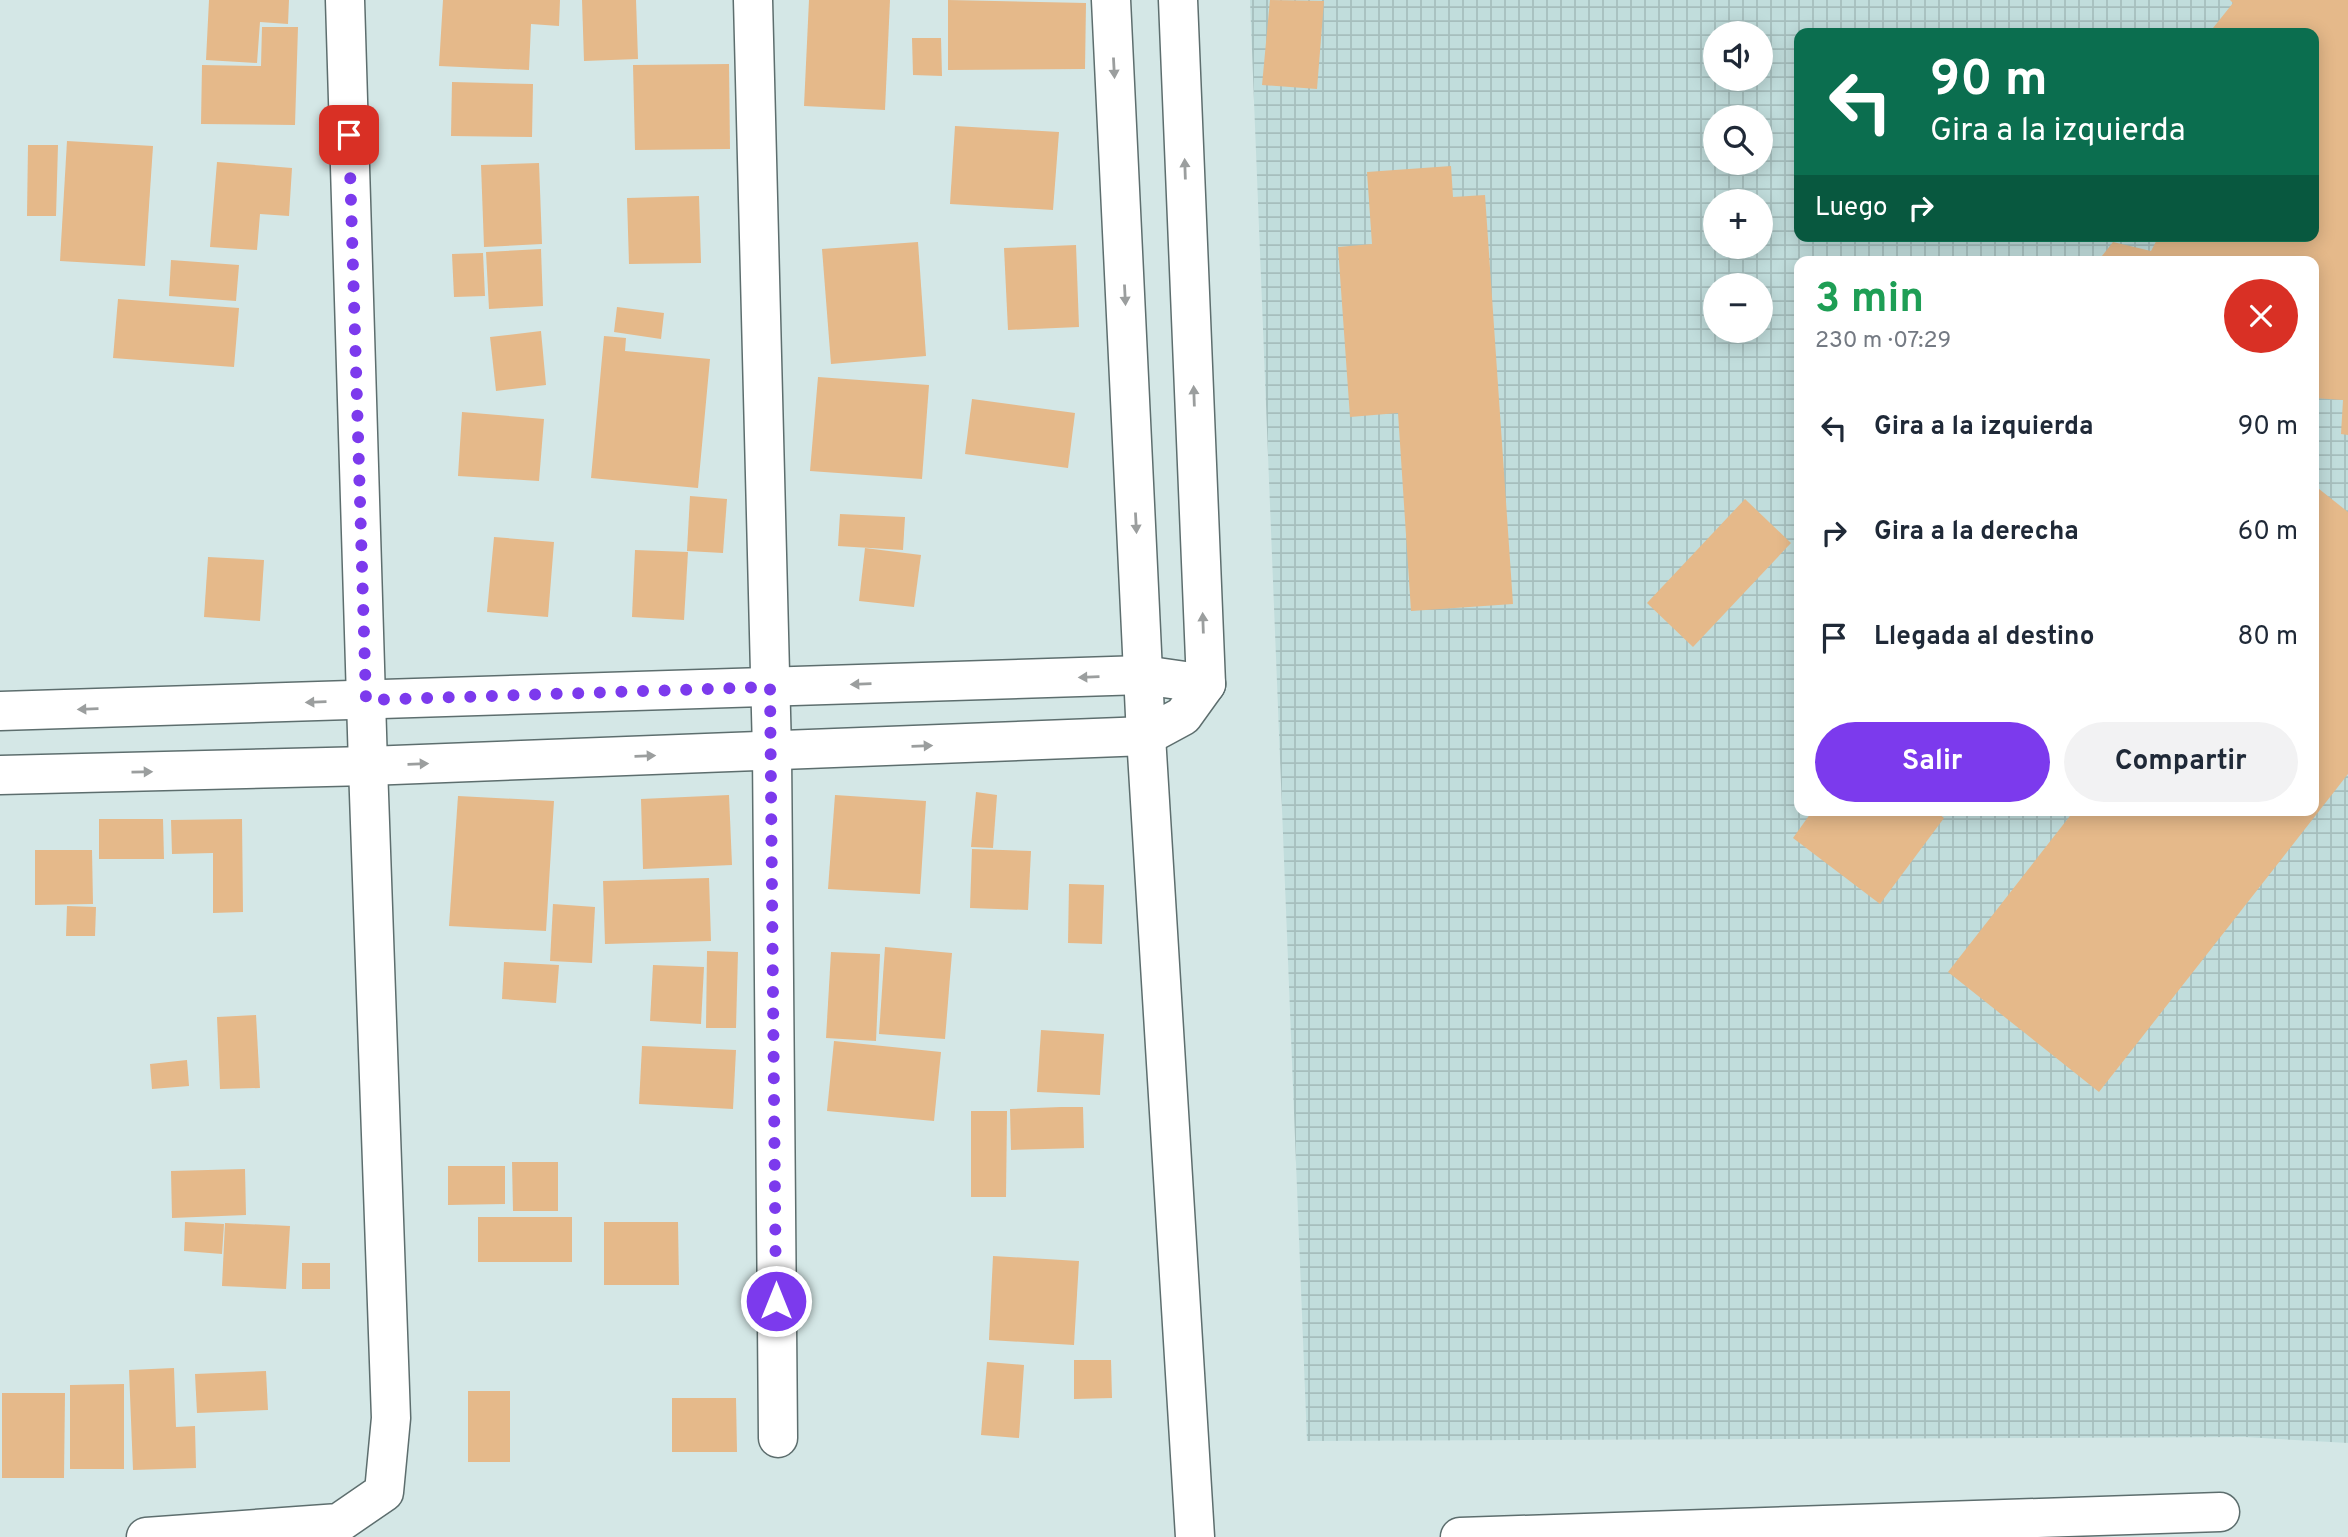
<!DOCTYPE html>
<html lang="es">
<meta charset="utf-8">
<style>
body{margin:0;font-family:Overpass,sans-serif;background:#f2f2f3;color:#1f2937;height:100vh;display:flex;flex-direction:column;font-size:26px;white-space:nowrap}
*{box-sizing:border-box;margin:0}
p{font-size:23px;color:#747a83}
.icon{flex:none;width:38px;height:38px;fill:none;stroke:currentColor;stroke-width:2;stroke-linecap:round;stroke-linejoin:round}
.map{position:relative;flex:1;overflow:hidden}
.drawer{position:absolute;left:1794px;top:256px;width:525px;height:560px;display:flex;flex-direction:column;background:#fff;border-radius:14px;box-shadow:0 4px 18px #0003}
.drawer>*{flex:none}
.guide{position:absolute;left:1794px;top:28px;width:525px;height:214px;border-radius:14px;box-shadow:0 4px 18px #0003;background:#0b6e4f;color:#fff;overflow:hidden}
.fabs{position:absolute;left:1703px;top:21px;display:grid;gap:14px}
.fabs a{display:grid;place-items:center;width:70px;height:70px;border-radius:50%;background:#fff;box-shadow:0 4px 18px #0003;font-size:35px}
.pin{position:absolute;display:grid;place-items:center;width:60px;height:60px;color:#fff;margin:-30px;border-radius:14px;box-shadow:0 4px 10px #0006}
.me{position:absolute;width:77px;margin:-38px;rotate:0deg;stroke-linejoin:round;filter:drop-shadow(0 0 5px #0008)}
.turn{display:flex;align-items:center;gap:24px;height:147px;padding:0 21px;font-size:32px}
.turn .icon{width:91px;height:91px;stroke-width:2.5}
.turn b{display:block;font-size:49px;line-height:60px}
.then{display:flex;align-items:center;height:66px;padding:0 21px;background:#0003;gap:14px;font-size:26px}
.round{display:grid;place-items:center;flex:none;width:74px;height:74px;border-radius:37px;background:#f2f2f3}
.summary{display:flex;align-items:center;justify-content:space-between;height:119px;padding:0 21px}
h1{font-size:42px;font-weight:700;line-height:52px;color:#1e9e55}
.primary-button{display:flex;gap:14px;margin-top:auto;padding:14px 21px}
.primary-button a{flex:1;height:80px;border-radius:42px;background:#7c3aed;color:#fff;font-size:28px;font-weight:700;line-height:80px;text-align:center}
.primary-button a+a{background:#f2f2f3;color:#1f2937}
ul{padding:0;list-style:none}
li{display:flex;align-items:center;gap:21px;height:105px;padding:0 21px}
li div{flex:1}
li b{display:block;font-size:26px}
li em{font-style:normal}
.map>svg:first-child{display:block}
</style>
<div class="map">
<svg width="2348" height="1537" viewBox="0 0 2348 1537">
<defs>
<pattern id="industrial-grid" width="8" height="8" patternUnits="userSpaceOnUse" patternTransform="scale(1.75)"><rect width="8" height="8" fill="#c1dddc"/><path d="M0 4h8M4 0v8" fill="none" stroke="#a6bebd"/></pattern>
</defs>
<rect width="100%" height="100%" fill="#d4e7e6"/>
<!-- industrial -->
<path fill="url(#industrial-grid)" fill-rule="evenodd" d="M1250,0h1098v1443l-103,-6 -938,4zM1715,33h45v46h-45zM1799,33h515v203h-515zM1715,117h45v46h-45zM1715,201h45v46h-45zM1799,261h515v549h-515zM1715,285h45v46h-45z"/>
<!-- building -->
<g fill="#e5b98a">
<path d="M209,0h80l-1,24 -28,-2 -3,41 -51,-3z"/>
<path d="M443,0h117l-1,26 -28,-2 -2,46 -90,-4z"/>
<path d="M582,0h54l2,59 -54,2z"/>
<path d="M809,0h81l-5,110 -81,-4z"/>
<path d="M948,0l138,3 -1,66 -137,1z"/>
<path d="M1270,0l54,1 -7,88 -55,-4z"/>
<path d="M2230,0h118v435l-7,-1 2,-34 -29,-2v-137h-216l15,-19 38,9 8,-15h155v-203h-105l24,-30z"/>
<path d="M262,27h36l-3,98 -94,-1 1,-59 59,1z"/>
<path d="M912,38h29l1,38 -29,-1z"/>
<path d="M729,64l1,85 -95,1 -2,-85z"/>
<path d="M452,82l81,2 -1,53 -81,-1z"/>
<path d="M955,126l104,6 -6,78 -103,-6z"/>
<path d="M67,141l86,5 -8,120 -85,-5z"/>
<path d="M28,145h30l-2,71h-29z"/>
<path d="M217,162l75,6 -3,48 -29,-2 -3,36 -47,-3z"/>
<path d="M539,163l3,81 -58,3 -3,-82z"/>
<path d="M1451,166l2,31 32,-2 28,409 -102,7 -13,-198 -48,4 -12,-170 34,-3 -5,-72z"/>
<path d="M699,196l2,67 -72,1 -2,-66z"/>
<path d="M918,242l8,114 -95,8 -9,-115z"/>
<path d="M1076,245l3,82 -71,3 -4,-82z"/>
<path d="M541,249l2,57 -54,3 -3,-57z"/>
<path d="M483,253l2,43 -31,1 -2,-43z"/>
<path d="M171,260l68,5 -3,36 -67,-5z"/>
<path d="M118,299l121,9 -5,59 -121,-9z"/>
<path d="M617,307l47,6 -3,26 -47,-7z"/>
<path d="M541,331l5,54 -50,6 -6,-54z"/>
<path d="M604,336l22,2 -1,13 85,8 -12,129 -107,-10z"/>
<path d="M818,377l111,8 -7,94 -112,-8z"/>
<path d="M972,399l103,14 -7,55 -103,-14z"/>
<path d="M462,412l82,7 -5,62 -81,-5z"/>
<path d="M2314,485l34,27v262l-249,318 -151,-120 125,-160 -1,-2h242z"/>
<path d="M690,496l37,3 -4,54 -36,-2z"/>
<path d="M1745,499l46,44 -98,104 -46,-44z"/>
<path d="M840,514l65,3 -2,33 -65,-4z"/>
<path d="M494,537l60,5 -6,75 -61,-5z"/>
<path d="M865,548l56,7 -7,52 -55,-6z"/>
<path d="M635,550l53,2 -4,68 -52,-3z"/>
<path d="M208,557l56,3 -4,61 -56,-4z"/>
<path d="M976,792l21,3 -4,53 -22,-1z"/>
<path d="M729,795l3,70 -89,4 -2,-70z"/>
<path d="M835,795l91,6 -6,93 -92,-5z"/>
<path d="M458,796l96,5 -8,130 -97,-5z"/>
<path d="M1813,810h121l10,8 -64,86 -87,-66z"/>
<path d="M99,819h64l1,40h-65z"/>
<path d="M242,819l1,93 -30,1v-60l-41,1 -1,-34z"/>
<path d="M972,849l59,2 -3,59 -58,-2z"/>
<path d="M35,850h57l1,54 -58,1z"/>
<path d="M709,878l2,63 -106,3 -2,-63z"/>
<path d="M1069,884l35,1 -2,59 -34,-1z"/>
<path d="M553,904l42,3 -3,56 -42,-2z"/>
<path d="M67,906l29,1 -1,29h-29z"/>
<path d="M885,947l67,6 -7,86 -66,-5z"/>
<path d="M707,951l31,1 -2,76h-30z"/>
<path d="M831,952l49,2 -4,87 -50,-3z"/>
<path d="M504,962l55,3 -3,38 -54,-4z"/>
<path d="M653,965l51,2 -3,57 -51,-3z"/>
<path d="M256,1015l4,73 -40,1 -3,-72z"/>
<path d="M1041,1030l63,4 -4,61 -63,-3z"/>
<path d="M834,1041l107,11 -7,69 -107,-10z"/>
<path d="M642,1046l94,4 -3,59 -94,-5z"/>
<path d="M187,1060l2,26 -37,3 -2,-25z"/>
<path d="M1061,1107h22l1,41 -73,2 -1,-41z"/>
<path d="M971,1111h36l-1,86h-35z"/>
<path d="M512,1162h46v49h-45z"/>
<path d="M448,1166h57v38l-57,1z"/>
<path d="M245,1169l1,46 -74,3 -1,-47z"/>
<rect x="478" y="1217" width="94" height="45"/>
<path d="M185,1222l39,2 -2,30 -38,-3z"/>
<path d="M604,1222h74l1,63h-75z"/>
<path d="M225,1223l65,3 -4,63 -64,-3z"/>
<path d="M993,1256l86,5 -5,84 -85,-5z"/>
<rect x="302" y="1263" width="28" height="26"/>
<path d="M1074,1360h37l1,38 -38,1z"/>
<path d="M987,1362l37,3 -5,73 -38,-3z"/>
<path d="M174,1368l2,59 19,-1 1,42 -63,2 -4,-100z"/>
<path d="M266,1371l2,39 -71,3 -2,-39z"/>
<path d="M124,1384v85h-54v-84z"/>
<rect x="468" y="1391" width="42" height="71"/>
<path d="M2,1393h63l-1,85h-62z"/>
<path d="M672,1398h64l1,54h-65z"/>
</g>
<g fill="none" stroke-linecap="round" stroke-linejoin="round">
<defs>
<g id="minor">
<path d="M753,0l19,752 6,686"/>
<path d="M1111,0l35,736 49,801"/>
<path d="M0,711l1143,-36 63,9"/>
<path d="M0,775l368,-9 778,-30 37,-20 23,-32 -28,-684"/>
<path d="M146,1537l193,-14 45,-31 7,-74 -23,-652 -23,-766"/>
<path d="M1460,1537l760,-25"/>
</g>
</defs>
<!-- minor casing -->
<use href="#minor" stroke="#5d6e6e" stroke-width="41"/>
<!-- minor -->
<use href="#minor" stroke="#fff" stroke-width="38"/>
</g>
<!-- one-way arrows -->
<defs><path id="oneway-solid" d="M-6-.8H1V-3.2L6.5 0L1 3.2V.8H-6Z" transform="scale(1.75)"/></defs>
<g fill="#9b9e9e">
<use href="#oneway-solid" transform="translate(1114 68) rotate(87)"/>
<use href="#oneway-solid" transform="translate(1185 169) rotate(-92)"/>
<use href="#oneway-solid" transform="translate(1125 295) rotate(87)"/>
<use href="#oneway-solid" transform="translate(1194 396) rotate(-92)"/>
<use href="#oneway-solid" transform="translate(1136 523) rotate(87)"/>
<use href="#oneway-solid" transform="translate(1203 623) rotate(-92)"/>
<use href="#oneway-solid" transform="translate(1089 677) rotate(178)"/>
<use href="#oneway-solid" transform="translate(861 684) rotate(178)"/>
<use href="#oneway-solid" transform="translate(316 702) rotate(178)"/>
<use href="#oneway-solid" transform="translate(88 709) rotate(178)"/>
<use href="#oneway-solid" transform="translate(922 746) rotate(-2)"/>
<use href="#oneway-solid" transform="translate(645 756) rotate(-2)"/>
<use href="#oneway-solid" transform="translate(418 764) rotate(-2)"/>
<use href="#oneway-solid" transform="translate(142 772) rotate(-1)"/>
</g>
<g fill="none" stroke-linecap="round" stroke-linejoin="round">
<!-- route -->
<path stroke="#7c3aed" stroke-width="12" stroke-dasharray="0 21.6" d="M349,135l17,565 404,-13 6,614"/>
</g>
</svg>
<div class="fabs">
<a><svg class="icon" aria-label="sound" viewBox="0 0 24 24"><path d="M4 9h4l5-4v14l-5-4H4zM17 9q2 3 0 6"/></svg></a>
<a><svg class="icon" aria-label="search" viewBox="0 0 24 24"><circle cx="10" cy="10" r="6"/><path d="M15 15l6 6"/></svg></a>
<a>+</a>
<a>−</a>
</div>
<div class="pin" style="left:349px;top:135px;background:#d93025"><svg class="icon" aria-label="arrive" viewBox="0 0 24 24"><path d="M6 21V4h12l-3 4 3 4H6"/></svg></div>
<svg class="me" style="left:776px;top:1301px" viewBox="-20 -20 40 40"><circle r="17" fill="#7c3aed" stroke="#fff" stroke-width="3"/><path d="M0-11L8 9 0 5-8 9z" fill="#fff"/></svg>
<div class="guide">
<div class="turn"><svg class="icon" aria-label="left" viewBox="0 0 24 24"><path d="M17 20v-9H6M10 6l-5 5 5 5"/></svg><div><b>90 m</b>Gira a la izquierda</div></div>
<div class="then">Luego<svg class="icon" aria-label="right" viewBox="0 0 24 24"><path d="M7 20v-9h11M14 6l5 5-5 5"/></svg></div>
</div>
<section class="drawer">
<div class="summary"><div><h1>3 min</h1><p>230 m · 07:29</p></div><a class="round" style="background:#d93025;color:#fff"><svg class="icon" aria-label="close" viewBox="0 0 24 24"><path d="M6 6l12 12M18 6L6 18"/></svg></a></div>
<ul>
<li><svg class="icon" aria-label="left" viewBox="0 0 24 24"><path d="M17 20v-9H6M10 6l-5 5 5 5"/></svg><div><b>Gira a la izquierda</b></div><em>90 m</em></li>
<li><svg class="icon" aria-label="right" viewBox="0 0 24 24"><path d="M7 20v-9h11M14 6l5 5-5 5"/></svg><div><b>Gira a la derecha</b></div><em>60 m</em></li>
<li><svg class="icon" aria-label="arrive" viewBox="0 0 24 24"><path d="M6 21V4h12l-3 4 3 4H6"/></svg><div><b>Llegada al destino</b></div><em>80 m</em></li>
</ul>
<div class="primary-button"><a>Salir</a><a>Compartir</a></div>
</section>
</div>
